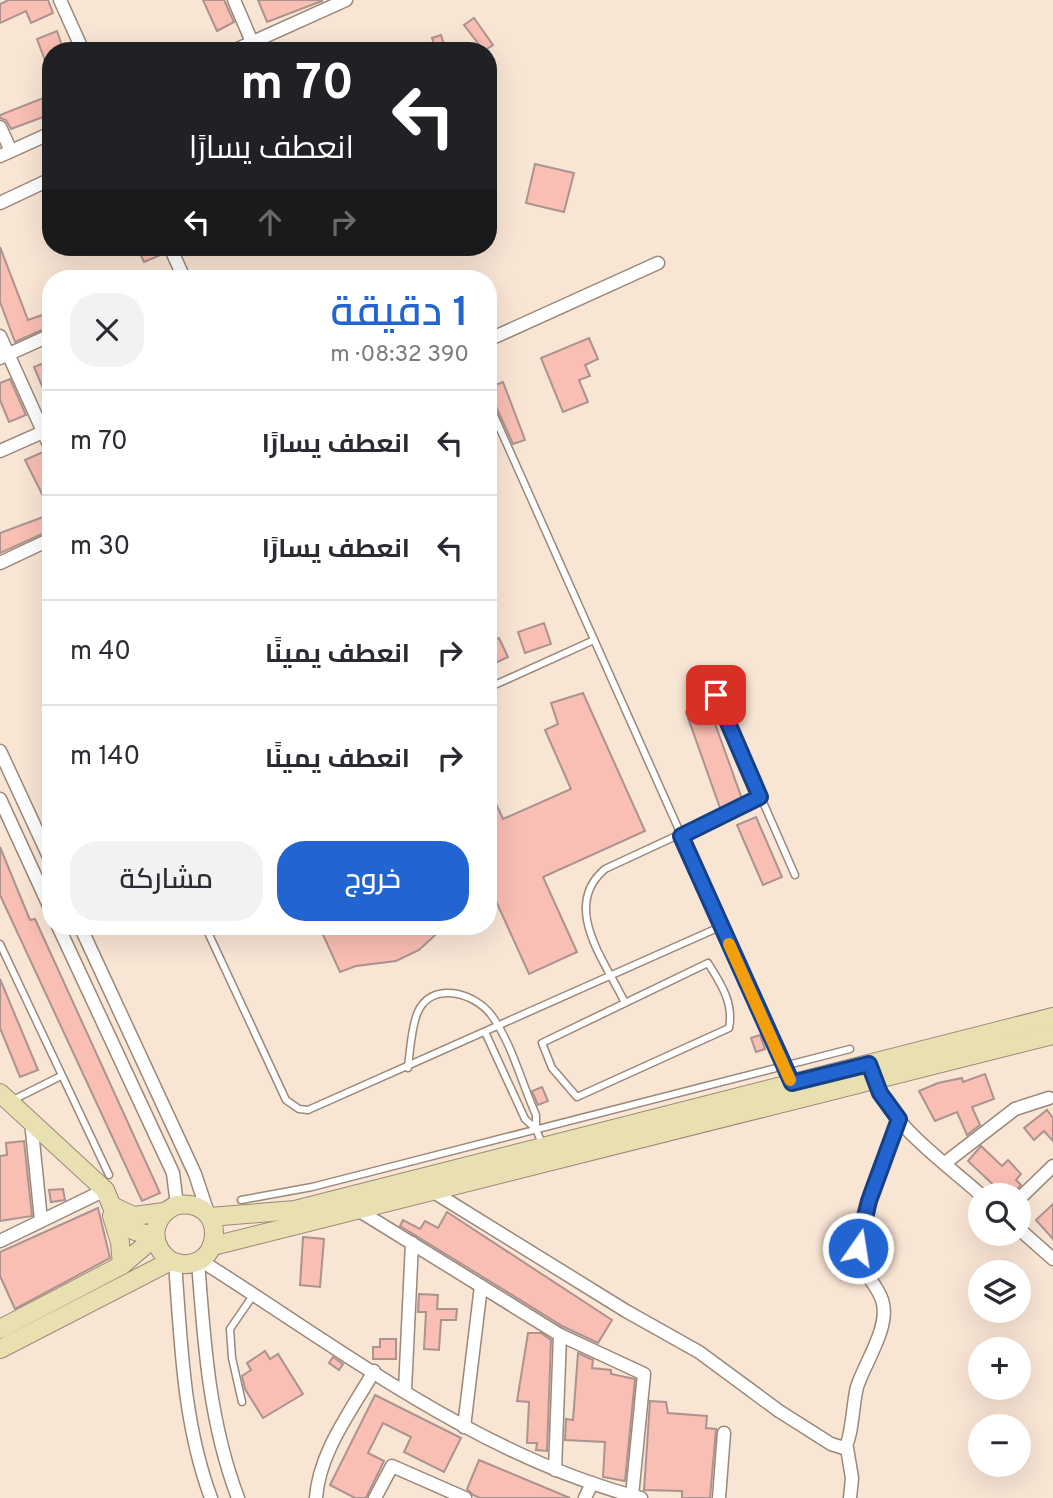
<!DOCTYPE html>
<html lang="ar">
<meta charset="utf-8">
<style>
body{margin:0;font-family:Overpass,Cairo,sans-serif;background:#f2f2f3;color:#2b2b33;direction:rtl;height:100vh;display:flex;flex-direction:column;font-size:26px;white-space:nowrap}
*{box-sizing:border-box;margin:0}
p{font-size:23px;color:#7c7c81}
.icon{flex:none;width:38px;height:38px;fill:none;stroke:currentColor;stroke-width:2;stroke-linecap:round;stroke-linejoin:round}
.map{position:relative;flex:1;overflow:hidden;direction:ltr}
.sheet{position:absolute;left:42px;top:270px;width:455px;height:665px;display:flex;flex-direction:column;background:#fff;border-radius:28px;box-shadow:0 7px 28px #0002;direction:rtl}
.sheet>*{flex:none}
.guide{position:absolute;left:42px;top:42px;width:455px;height:214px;border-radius:28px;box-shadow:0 7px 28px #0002;direction:rtl;background:#202124;color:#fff;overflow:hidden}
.tools{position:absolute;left:968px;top:1183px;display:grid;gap:14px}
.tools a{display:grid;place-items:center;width:63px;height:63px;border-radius:50%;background:#fff;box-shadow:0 7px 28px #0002;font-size:35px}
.pin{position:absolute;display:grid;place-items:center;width:60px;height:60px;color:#fff;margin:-30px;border-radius:14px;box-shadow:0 4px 10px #0006}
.me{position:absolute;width:77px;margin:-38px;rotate:13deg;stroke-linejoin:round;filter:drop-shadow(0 0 5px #0008)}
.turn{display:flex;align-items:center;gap:24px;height:147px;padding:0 28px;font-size:32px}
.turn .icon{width:91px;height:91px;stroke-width:2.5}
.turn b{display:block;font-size:49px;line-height:60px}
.lanes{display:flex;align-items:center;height:66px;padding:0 28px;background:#0003;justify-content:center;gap:35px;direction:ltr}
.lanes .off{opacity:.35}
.round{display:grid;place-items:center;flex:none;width:74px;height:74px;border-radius:28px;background:#f2f2f3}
.overview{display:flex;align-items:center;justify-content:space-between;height:119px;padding:0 28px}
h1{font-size:42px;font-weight:600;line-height:52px;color:#2264d0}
.primary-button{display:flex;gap:14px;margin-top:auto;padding:14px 28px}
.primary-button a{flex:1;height:80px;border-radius:28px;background:#2264d0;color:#fff;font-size:28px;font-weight:600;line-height:80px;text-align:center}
.primary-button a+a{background:#f2f2f3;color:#2b2b33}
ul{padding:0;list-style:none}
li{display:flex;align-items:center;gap:21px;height:105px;padding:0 28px;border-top:2px solid #e1e1e2}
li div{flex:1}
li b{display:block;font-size:26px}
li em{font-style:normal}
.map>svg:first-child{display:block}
</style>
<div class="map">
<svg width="1053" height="1498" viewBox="0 0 1053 1498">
<rect width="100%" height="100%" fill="#f9e5d4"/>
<!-- building -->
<g fill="#f9beb4" stroke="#ac938f" stroke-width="2">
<path d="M9,0h39l5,13 -22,10 -5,-12 -26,12v-19z"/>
<path d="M203,0h21l10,22 -17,9z"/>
<path d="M258,0h64v1l-55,21z"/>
<path d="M474,18l19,27 -9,6 -20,-26z"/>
<path d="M57,31l7,20h-13l-1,23 -13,-35z"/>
<path d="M441,35l5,16h-10l-4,-13z"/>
<path d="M51,95v19l-40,15 -5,-9 -6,-2v-3z"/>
<path d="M535,164l39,9 -10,39 -38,-9z"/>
<path d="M0,247l28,73 23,-8v14l-36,16 -15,-40z"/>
<path d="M137,247h24l2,7 -19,8z"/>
<path d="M589,338l9,21 -13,6 5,11 -11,4 9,22 -25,10 -22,-54z"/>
<path d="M51,360v47l-17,-40z"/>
<path d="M10,379l16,36 -17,7 -9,-22v-17z"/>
<path d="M503,382l22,58 -12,4 -20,-44 -5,-4v-8z"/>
<path d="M43,452l8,10v30l-8,4 -18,-36z"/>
<path d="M51,514v16l-51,23v-20z"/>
<path d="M544,623l7,21 -26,9 -7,-21z"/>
<path d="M499,638l9,19 -17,8 -3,-22z"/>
<path d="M583,693l62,138 -102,46 34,75 -48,22 -33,-73 -8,4v-119l15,33 68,-30 -26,-59 13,-6 -7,-21z"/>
<path d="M708,704l34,95 -22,9 -34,-96z"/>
<path d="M756,817l26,60 -19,8 -26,-60z"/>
<path d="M0,847l30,73 5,-1 125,274 -18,8 -142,-306z"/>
<path d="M319,926h126l-26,24 -23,11 -40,5 -16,6z"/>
<path d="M0,979l38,91 -18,7 -20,-49z"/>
<path d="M760,1035l5,14 -9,3 -5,-14z"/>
<path d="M985,1074l9,25 -22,8 8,18 -13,10 -10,-23 -22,9 -16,-30 19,-8 24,-5 1,4z"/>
<path d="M542,1087l6,14 -10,4 -6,-14z"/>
<path d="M1047,1110l6,8v23l-9,-10 -10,9 -10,-12z"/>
<path d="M24,1141l8,75 -32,5v-65l7,-1 -1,-12z"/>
<path d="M981,1146l21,20 6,-6 13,14 -5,6 5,5 -10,10 -10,-3 -33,-31z"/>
<path d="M63,1189l2,11 -14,2 -2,-12z"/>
<path d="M1053,1204v35l-17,-19z"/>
<path d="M98,1208l12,50 -95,51 -15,-33v-24z"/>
<path d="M447,1212l165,108 -14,23 -34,-16 -164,-101 3,-6 17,9 5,-8 13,7z"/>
<path d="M303,1237l21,2 -4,48 -20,-2z"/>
<path d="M419,1294l19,1 -1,14h20l-1,11h-15l-2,30 -15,-1 2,-37h-8z"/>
<path d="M528,1333h13l10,7 -4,111 -11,-1 1,-7h-10l2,-41 -12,-1z"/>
<path d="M380,1339h16v20h-23v-12h7z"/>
<path d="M265,1351l5,8 8,-5 25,40 -40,24 -18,-29 -3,-13 9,-6 -4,-7z"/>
<path d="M578,1353l15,7 -1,8 19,2v4l24,5 -10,102 -22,-4 2,-35 -40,-2 1,-21 7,1z"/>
<path d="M333,1357l10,7 -4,6 -10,-7z"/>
<path d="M375,1395l86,43 -17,34 -40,-20 7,-15 -28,-14 -15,30 16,8 -18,37h-11l-25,-13z"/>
<path d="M650,1401l16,1 2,11 39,3 -1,12 10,1 -6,69h-28v-7l-38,-1z"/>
<path d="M479,1460l91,38h-90l-7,-3 -6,-6z"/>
</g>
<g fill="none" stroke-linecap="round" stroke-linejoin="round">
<defs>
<g id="lane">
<path d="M488,402l303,679"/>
<path d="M488,688l106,-48"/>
<path d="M716,695l79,180"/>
<path d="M205,926l81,174 13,9 9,1 414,-184"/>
<path d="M0,944l109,231"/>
<path d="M708,963c13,21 26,40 21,65l-152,69 -25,-29 -10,-25z"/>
<path d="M625,1003c-19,-41 -65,-96 -20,-134l155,-72"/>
<path d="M485,1032l40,87 11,10"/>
<path d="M408,1068c2,-17 3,-38 9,-54 13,-34 58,-22 75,2 20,28 30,68 44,99v14l6,15"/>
<path d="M13,1100l48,-24"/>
<path d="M241,1200l71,-13 538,-138"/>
<path d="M242,1402l-10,-44 -2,-29 24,-35"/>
</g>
<g id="street">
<path d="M60,0l23,51"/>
<path d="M234,0l18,42"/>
<path d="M233,51l113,-51"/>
<path d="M0,127l11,24"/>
<path d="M0,156l51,-23"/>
<path d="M0,203l51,-24"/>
<path d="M170,247l14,31"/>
<path d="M0,336l51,113"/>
<path d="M488,340l170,-77"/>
<path d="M0,358l51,-23"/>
<path d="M0,451l43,-19"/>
<path d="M0,563l51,-24"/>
<path d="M0,751l51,110"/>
<path d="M0,799l51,111"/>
<path d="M58,926l115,247 4,32"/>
<path d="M80,926l115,248 14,42"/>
<path d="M872,1075c17,50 71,86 109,120"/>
<path d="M31,1121l10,99"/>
<path d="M945,1163l70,-54 34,-11"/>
<path d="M432,1191l194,120 73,41 80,59 52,33 13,4c8,-7 9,-47 13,-61 8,-25 34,-61 25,-87 -6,-19 -25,-30 -24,-53 1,-36 28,-93 41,-128"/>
<path d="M1018,1200l35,-34"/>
<path d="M358,1210l202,125 84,39 -12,122"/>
<path d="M1018,1228l35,31"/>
<path d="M0,1241l105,-51"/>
<path d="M200,1260c139,88 280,197 441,238"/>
<path d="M198,1261c6,81 11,161 40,237"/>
<path d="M175,1263c6,79 8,160 36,235"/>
<path d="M405,1390l7,-147"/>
<path d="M464,1427l17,-141"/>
<path d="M847,1448l5,30 -2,20"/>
<path d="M555,1470l5,-135"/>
<path d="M316,1498c3,-46 36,-88 58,-127"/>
<path d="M375,1498l17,-32 73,32"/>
<path d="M585,1498l7,-15"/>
<path d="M719,1498l5,-65"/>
</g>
<g id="secondary">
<path d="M0,1093l105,97c12,28 14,42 50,45"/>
<path d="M112,1206l22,10 30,-4"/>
<path d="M112,1216l8,26 2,23"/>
<path d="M210,1217l85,-7 758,-193"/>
<path d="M213,1246l840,-211"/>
<path d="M0,1329l122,-64 33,-28"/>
<path d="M0,1349l171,-88c51,20 61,-64 6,-56 -26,11 -29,40 -6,56"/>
</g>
</defs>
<!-- lane casing -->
<use href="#lane" stroke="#9a8879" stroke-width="9"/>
<!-- street casing -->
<use href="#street" stroke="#9a8879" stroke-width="15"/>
<!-- secondary casing -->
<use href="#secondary" stroke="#9a8879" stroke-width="20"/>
<!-- lane -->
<use href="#lane" stroke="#fff" stroke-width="6"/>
<!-- street -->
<use href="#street" stroke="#fff" stroke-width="12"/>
<!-- secondary -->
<use href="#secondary" stroke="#e9e0b2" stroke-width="18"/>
</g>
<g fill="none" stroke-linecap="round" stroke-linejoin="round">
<defs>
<path id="route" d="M716,695l44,102 -79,39 111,247 77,-19 11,29 19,26 -30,82 -11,47"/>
</defs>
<!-- route casing -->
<use href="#route" stroke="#164187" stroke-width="18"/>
<!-- route -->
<use href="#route" stroke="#2264d0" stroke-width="12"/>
<!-- slow -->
<path stroke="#f59e0b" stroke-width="12" d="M729,944l61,136"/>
</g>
</svg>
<div class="tools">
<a><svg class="icon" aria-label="search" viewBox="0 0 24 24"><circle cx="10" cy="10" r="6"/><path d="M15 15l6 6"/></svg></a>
<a><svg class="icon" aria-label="layers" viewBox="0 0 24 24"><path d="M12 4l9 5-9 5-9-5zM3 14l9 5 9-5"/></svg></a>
<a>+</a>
<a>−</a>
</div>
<div class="pin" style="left:716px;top:695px;background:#d93025"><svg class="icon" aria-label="arrive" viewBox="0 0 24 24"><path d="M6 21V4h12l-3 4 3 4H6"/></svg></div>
<svg class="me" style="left:858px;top:1248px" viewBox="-20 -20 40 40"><circle r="17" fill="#2264d0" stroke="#fff" stroke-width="3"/><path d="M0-11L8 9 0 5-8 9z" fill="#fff"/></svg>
<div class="guide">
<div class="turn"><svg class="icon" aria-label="left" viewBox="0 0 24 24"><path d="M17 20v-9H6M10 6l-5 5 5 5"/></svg><div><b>70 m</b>انعطف يسارًا</div></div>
<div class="lanes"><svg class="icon" aria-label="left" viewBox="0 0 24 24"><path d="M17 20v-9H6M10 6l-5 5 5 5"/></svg><svg class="icon off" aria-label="ahead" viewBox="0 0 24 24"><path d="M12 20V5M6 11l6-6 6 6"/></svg><svg class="icon off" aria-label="right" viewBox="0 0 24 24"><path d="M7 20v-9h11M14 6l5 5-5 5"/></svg></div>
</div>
<section class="sheet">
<div class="overview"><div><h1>1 دقيقة</h1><p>390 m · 08:32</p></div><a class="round"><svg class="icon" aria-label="close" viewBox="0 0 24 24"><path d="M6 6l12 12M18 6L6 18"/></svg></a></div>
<ul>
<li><svg class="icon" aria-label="left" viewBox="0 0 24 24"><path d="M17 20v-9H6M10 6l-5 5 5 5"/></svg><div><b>انعطف يسارًا</b></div><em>70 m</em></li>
<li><svg class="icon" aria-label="left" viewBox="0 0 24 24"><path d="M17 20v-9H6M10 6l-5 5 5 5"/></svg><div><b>انعطف يسارًا</b></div><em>30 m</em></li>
<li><svg class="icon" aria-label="right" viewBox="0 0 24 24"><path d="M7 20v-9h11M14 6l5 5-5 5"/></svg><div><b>انعطف يمينًا</b></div><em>40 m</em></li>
<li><svg class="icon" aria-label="right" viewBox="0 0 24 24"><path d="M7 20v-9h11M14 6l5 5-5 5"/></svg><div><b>انعطف يمينًا</b></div><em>140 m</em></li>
</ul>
<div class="primary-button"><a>خروج</a><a>مشاركة</a></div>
</section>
</div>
